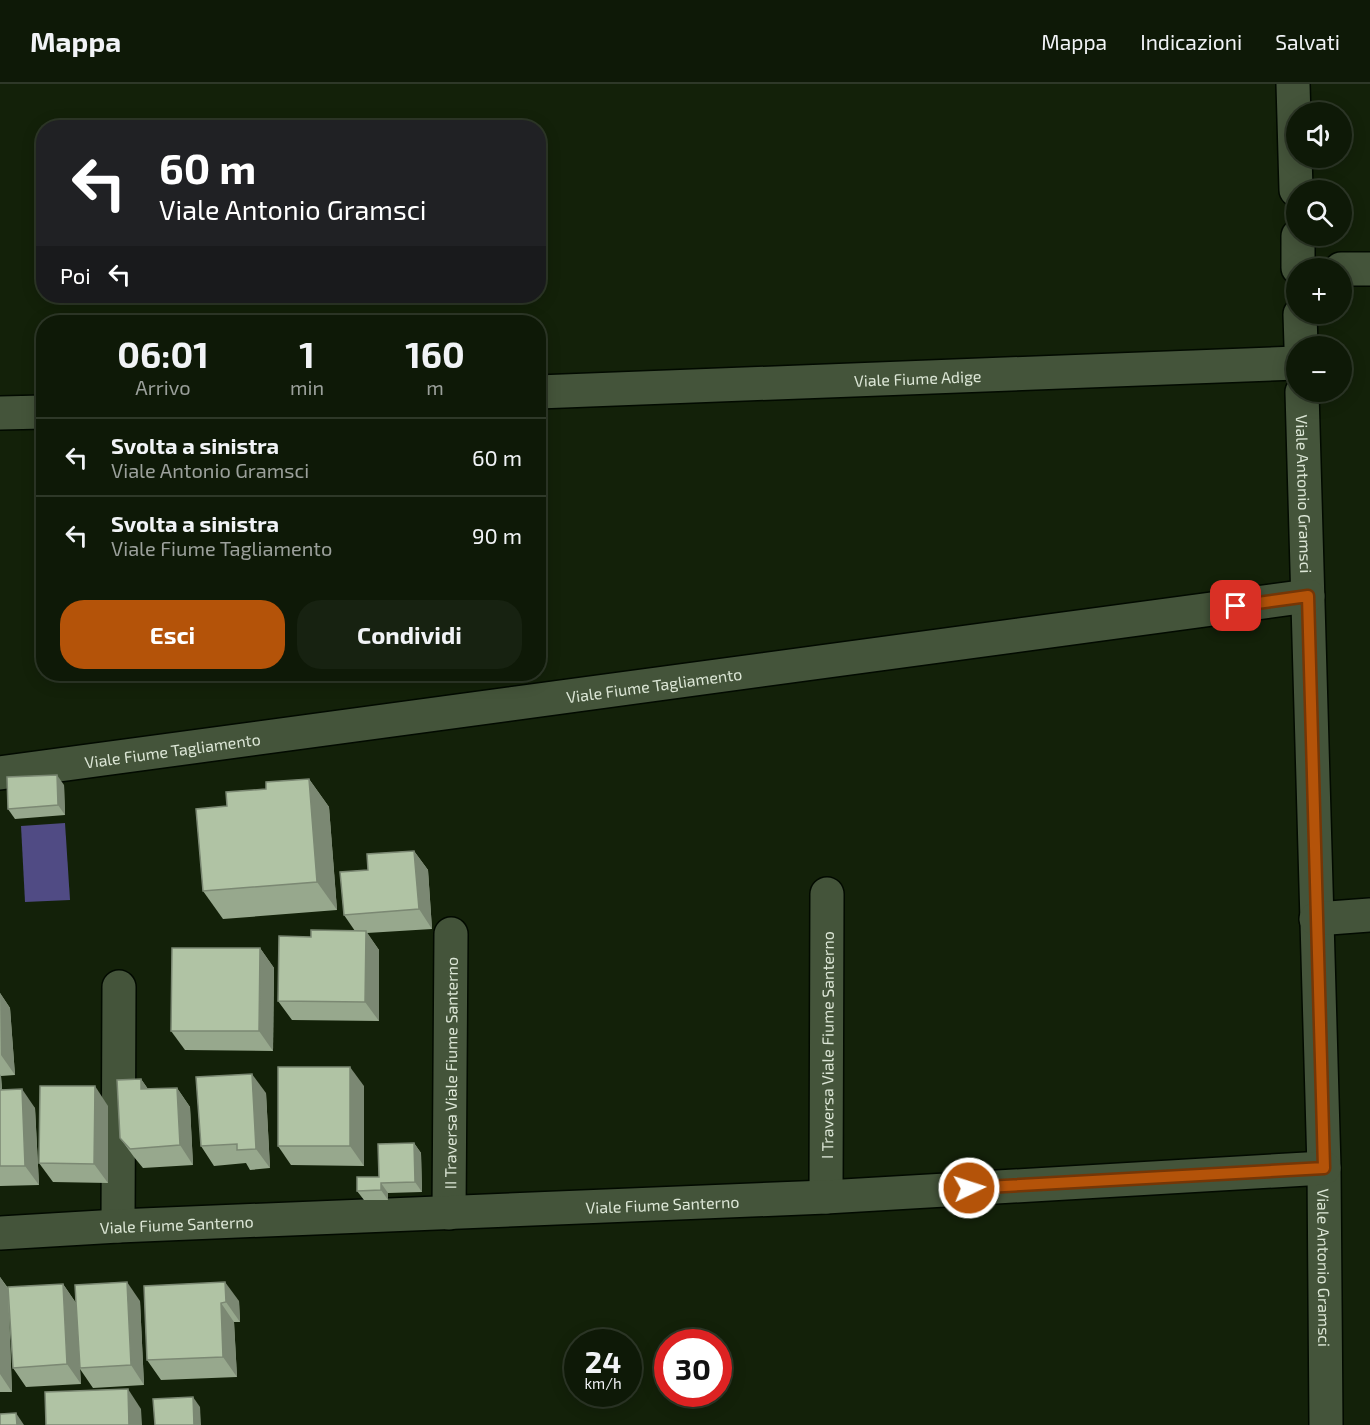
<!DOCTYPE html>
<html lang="it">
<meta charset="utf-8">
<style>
body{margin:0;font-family:"Exo 2",sans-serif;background:#172211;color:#f1f3f6;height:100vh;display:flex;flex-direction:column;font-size:22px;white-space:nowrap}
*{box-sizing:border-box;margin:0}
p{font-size:20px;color:#9ba09b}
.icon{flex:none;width:33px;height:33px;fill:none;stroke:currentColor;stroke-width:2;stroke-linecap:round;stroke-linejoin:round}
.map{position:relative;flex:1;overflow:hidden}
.sheet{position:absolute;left:36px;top:231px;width:510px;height:366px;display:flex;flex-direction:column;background:#0e1907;border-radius:24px;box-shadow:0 3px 15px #0003,0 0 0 2px #2e3828}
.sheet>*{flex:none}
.top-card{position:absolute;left:36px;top:36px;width:510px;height:183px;border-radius:24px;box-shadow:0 3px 15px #0003,0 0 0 2px #2e3828;background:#202124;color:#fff;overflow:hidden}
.buttons{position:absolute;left:1286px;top:18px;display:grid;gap:12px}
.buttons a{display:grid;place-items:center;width:66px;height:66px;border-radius:50%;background:#0e1907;box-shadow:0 3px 15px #0003,0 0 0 2px #2e3828;font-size:30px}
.speed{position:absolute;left:564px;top:1245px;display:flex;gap:12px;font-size:30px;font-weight:700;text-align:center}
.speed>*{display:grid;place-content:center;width:78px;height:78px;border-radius:50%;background:#0e1907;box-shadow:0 3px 15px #0003,0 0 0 2px #2e3828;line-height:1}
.speed small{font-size:15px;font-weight:400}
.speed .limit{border:9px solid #d22;background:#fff;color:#111}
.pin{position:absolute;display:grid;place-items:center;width:51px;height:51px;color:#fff;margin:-26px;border-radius:12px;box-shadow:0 3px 9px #0006}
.me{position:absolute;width:66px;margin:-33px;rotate:86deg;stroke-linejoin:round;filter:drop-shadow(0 0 4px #0008)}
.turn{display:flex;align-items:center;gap:21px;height:126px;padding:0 24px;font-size:27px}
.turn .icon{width:78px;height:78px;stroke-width:2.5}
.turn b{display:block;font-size:42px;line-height:51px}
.then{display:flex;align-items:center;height:57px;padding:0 24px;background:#0003;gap:12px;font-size:22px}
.eta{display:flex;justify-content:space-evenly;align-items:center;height:102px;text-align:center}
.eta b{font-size:36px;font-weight:700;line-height:42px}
.cta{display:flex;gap:12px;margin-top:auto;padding:12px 24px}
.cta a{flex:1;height:69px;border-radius:24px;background:#b45309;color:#fff;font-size:24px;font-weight:700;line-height:69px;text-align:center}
.cta a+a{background:#172211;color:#f1f3f6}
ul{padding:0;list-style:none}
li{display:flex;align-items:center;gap:18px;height:78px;padding:0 24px;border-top:2px solid #2e3828}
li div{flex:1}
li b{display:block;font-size:22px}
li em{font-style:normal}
header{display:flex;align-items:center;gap:36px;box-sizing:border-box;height:84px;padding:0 30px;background:#0e1907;border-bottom:2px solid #2e3828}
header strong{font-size:28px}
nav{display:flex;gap:33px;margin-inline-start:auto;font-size:21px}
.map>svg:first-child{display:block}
</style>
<header>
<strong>Mappa</strong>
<nav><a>Mappa</a><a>Indicazioni</a><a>Salvati</a></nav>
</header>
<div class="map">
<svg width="1370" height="1341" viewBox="0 0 1370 1341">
<rect width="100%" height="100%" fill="#132109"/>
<!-- water -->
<path fill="#504b84" d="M65,739l5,77 -45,2 -4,-76z"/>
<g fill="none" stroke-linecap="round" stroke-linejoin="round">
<defs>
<g id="minor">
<path d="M1293,0l3,106"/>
<path d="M1298,152v32"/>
<path d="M1341,185h29"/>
<path d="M1300,230l1,32"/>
<path id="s1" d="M538,308l758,-29"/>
<path id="s2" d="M1302,308l22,776 2,257"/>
<path d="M0,329l44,-1"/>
<path id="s3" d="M0,689l1308,-177"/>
<path d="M1316,835l54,-4"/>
<path id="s4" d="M826,1113l1,-303"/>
<path id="s5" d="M449,1129l2,-279"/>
<path d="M118,1142l1,-239"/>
<path id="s6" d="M0,1149l118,-7 708,-29 498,-29"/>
</g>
</defs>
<!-- minor casing -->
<use href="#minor" stroke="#020a00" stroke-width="36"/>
<!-- minor -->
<use href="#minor" stroke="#44543a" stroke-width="33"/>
</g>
<!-- wall -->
<g fill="#97a88d">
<path d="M309,695l20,28 8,103 -114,9 -20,-28 24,-85 39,-17z"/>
<path d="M64,701l1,30 -50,4 -7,-10z"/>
<path d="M414,767l14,19 4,59 -65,4 12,17v71l-87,-1 -14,-19 33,-64 44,-6 -11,-16 24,-45z"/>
<path d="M260,864l14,20 -1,83 -88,-1 -14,-19z"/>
<path d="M0,909l10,15 5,67 -14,1 1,13 33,19 4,77 -39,1z"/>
<path d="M141,995l7,10 29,-1 13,19 3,58 -50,3 -9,-11 -14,-19z"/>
<path d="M364,1002v80l-73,-1 -13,-19z"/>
<path d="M266,1009l4,75 -20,2 -4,-7 -32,3 -13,-20z"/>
<path d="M108,1022v77l-55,-1 -14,-19z"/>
<path d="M414,1059l7,10 1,39 -34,1v7h-24l-7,-9 22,-14z"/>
<path d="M0,1193l8,11 55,-4 13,19 64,-2 4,84 -51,3 -13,-19 1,15 -55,3 -13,-19 -4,-54 3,78h-12z"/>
<path d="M144,1202l95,15 1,21h-6l3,55 -76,3 -14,-20z"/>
</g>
<!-- shaded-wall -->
<g fill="#7b8873">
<path d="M57,691l7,10 1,30 -7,-10z"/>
<path d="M309,695l20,28 8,103 -20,-28z"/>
<path d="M414,767l14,19 4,59 -13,-20z"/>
<path d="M366,847l13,19v71l-14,-19z"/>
<path d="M260,864l14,20 -1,83 -14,-20z"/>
<path d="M0,909l10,15 5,67 -14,-20z"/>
<path d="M350,983l14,19v80l-14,-20z"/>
<path d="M0,990l1,2 1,15 -2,-3z"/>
<path d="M252,990l14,19 4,75 -14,-19z"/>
<path d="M141,995l13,19 -13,-9z"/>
<path d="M95,1002l13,20v77l-14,-19z"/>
<path d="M177,1004l13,19 3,58 -13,-20z"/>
<path d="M22,1005l13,19 4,77 -14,-19z"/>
<path d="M414,1059l7,10 1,39 -7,-10z"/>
<path d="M381,1099l7,10v7l-7,-10z"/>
<path d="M0,1193l8,12 4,103 -12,-18z"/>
<path d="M127,1198l13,19 4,84 -13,-20z"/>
<path d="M225,1198l14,19 1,21 -14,-20z"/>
<path d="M63,1200l13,19 5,81 -14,-20z"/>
<path d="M221,1219l13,19 3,55 -14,-20z"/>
<path d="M128,1305l13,20 1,16h-13z"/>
<path d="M193,1313l7,10 1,18h-7z"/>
<path d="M16,1329l8,12h-7z"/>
</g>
<!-- building -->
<g fill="#b0c3a4" stroke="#7b8873" stroke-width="1.5">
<path d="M57,691l1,30 -50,4 -1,-32z"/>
<path d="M309,695l8,103 -114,9 -7,-82 31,-3 -1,-14 40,-3v-7z"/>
<path d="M414,767l5,58 -75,6 -4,-43 28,-2 -1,-16z"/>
<path d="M311,846l55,1 -1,71 -87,-1 1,-65 32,1z"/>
<path d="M172,864h88l-1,83h-88z"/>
<rect x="278" y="983" width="72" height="79"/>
<path d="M252,990l4,75 -19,1v-6l-36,2 -5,-69z"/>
<path d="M141,995v10l36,-1 3,57 -50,4 -10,-11 -3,-58z"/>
<path d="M40,1002h55l-1,78 -55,-1z"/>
<path d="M22,1005l3,77h-25v-76z"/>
<path d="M414,1059l1,39 -34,1v7l-24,1v-14h22l-1,-33z"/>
<path d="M127,1198l4,83 -51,3 -5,-83z"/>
<path d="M225,1198l1,20 -5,1 2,54 -76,3 -3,-74z"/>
<path d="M63,1200l4,80 -54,4 -5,-81z"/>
<path d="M128,1305l1,36h-83l-1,-33z"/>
<path d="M193,1313l1,28h-39l-2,-26z"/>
<path d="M16,1329l1,12h-17v-11z"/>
</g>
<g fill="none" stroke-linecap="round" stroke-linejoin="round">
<defs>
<path id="route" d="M969,1104l355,-20 -16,-572 -72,10"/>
</defs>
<!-- route casing -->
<use href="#route" stroke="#753606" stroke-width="15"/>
<!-- route -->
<use href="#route" stroke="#b45309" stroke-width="10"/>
</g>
<g text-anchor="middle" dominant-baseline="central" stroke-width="6" stroke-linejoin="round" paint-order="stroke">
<!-- street labels -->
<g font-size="16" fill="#dce6d6" stroke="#0a1702">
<text stroke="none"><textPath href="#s1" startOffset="380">Viale Fiume Adige</textPath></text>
<text stroke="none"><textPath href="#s2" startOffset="102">Viale Antonio Gramsci</textPath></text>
<text stroke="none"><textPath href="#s3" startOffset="660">Viale Fiume Tagliamento</textPath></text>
<text stroke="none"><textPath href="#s3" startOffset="174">Viale Fiume Tagliamento</textPath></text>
<text stroke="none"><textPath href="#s4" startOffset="152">I Traversa Viale Fiume Santerno</textPath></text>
<text stroke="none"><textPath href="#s5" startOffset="140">II Traversa Viale Fiume Santerno</textPath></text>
<text stroke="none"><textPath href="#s6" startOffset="663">Viale Fiume Santerno</textPath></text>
<text stroke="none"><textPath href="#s6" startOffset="177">Viale Fiume Santerno</textPath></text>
<text stroke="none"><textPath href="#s2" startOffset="876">Viale Antonio Gramsci</textPath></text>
</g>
</g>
</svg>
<div class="buttons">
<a><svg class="icon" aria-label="sound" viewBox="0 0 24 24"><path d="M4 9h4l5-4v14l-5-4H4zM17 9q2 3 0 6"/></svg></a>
<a><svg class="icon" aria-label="search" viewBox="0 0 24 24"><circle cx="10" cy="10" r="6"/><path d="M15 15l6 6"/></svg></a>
<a>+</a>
<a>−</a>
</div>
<div class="speed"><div>24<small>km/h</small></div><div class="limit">30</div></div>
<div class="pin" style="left:1236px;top:522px;background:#d93025"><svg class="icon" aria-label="arrive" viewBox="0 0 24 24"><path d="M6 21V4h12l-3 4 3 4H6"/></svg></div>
<svg class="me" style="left:969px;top:1104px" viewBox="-20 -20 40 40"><circle r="17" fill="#b45309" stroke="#fff" stroke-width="3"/><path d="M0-11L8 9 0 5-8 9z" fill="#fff"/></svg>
<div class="top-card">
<div class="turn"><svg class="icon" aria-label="left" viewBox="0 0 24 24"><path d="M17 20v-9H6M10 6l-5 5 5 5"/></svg><div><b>60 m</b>Viale Antonio Gramsci</div></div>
<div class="then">Poi<svg class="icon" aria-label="left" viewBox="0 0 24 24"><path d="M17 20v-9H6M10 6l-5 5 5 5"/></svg></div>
</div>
<section class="sheet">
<div class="eta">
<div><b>06:01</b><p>Arrivo</p></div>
<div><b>1</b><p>min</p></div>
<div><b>160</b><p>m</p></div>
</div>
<ul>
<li><svg class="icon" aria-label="left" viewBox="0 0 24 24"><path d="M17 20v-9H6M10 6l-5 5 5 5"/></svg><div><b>Svolta a sinistra</b><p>Viale Antonio Gramsci</p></div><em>60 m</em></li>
<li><svg class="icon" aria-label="left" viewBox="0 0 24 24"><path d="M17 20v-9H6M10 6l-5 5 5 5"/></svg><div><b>Svolta a sinistra</b><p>Viale Fiume Tagliamento</p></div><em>90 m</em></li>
</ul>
<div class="cta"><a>Esci</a><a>Condividi</a></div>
</section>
</div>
